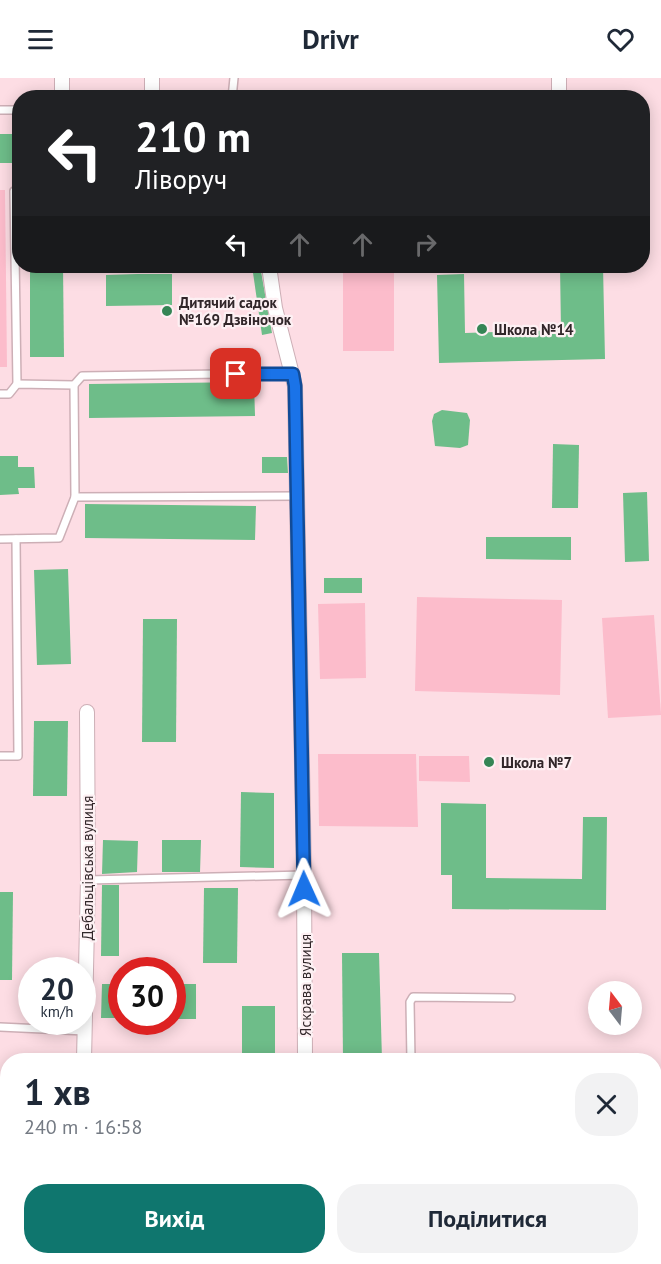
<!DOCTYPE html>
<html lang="uk">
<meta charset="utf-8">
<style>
body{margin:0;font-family:"PT Sans",sans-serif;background:#f2f2f3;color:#1f2937;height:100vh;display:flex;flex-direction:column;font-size:22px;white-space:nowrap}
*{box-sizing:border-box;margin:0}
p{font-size:20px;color:#747a83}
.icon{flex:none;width:33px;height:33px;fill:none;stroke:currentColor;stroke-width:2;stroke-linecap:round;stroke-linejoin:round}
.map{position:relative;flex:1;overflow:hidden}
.drawer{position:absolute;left:0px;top:975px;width:662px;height:212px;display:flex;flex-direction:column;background:#fff;border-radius:24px 24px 0 0;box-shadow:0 3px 15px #0003}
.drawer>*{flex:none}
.banner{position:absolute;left:12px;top:12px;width:638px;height:183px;border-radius:24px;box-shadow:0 3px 15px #0003;background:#202124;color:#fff;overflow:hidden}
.needle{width:39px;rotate:344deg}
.controls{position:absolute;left:588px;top:903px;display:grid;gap:12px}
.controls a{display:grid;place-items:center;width:54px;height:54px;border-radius:50%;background:#fff;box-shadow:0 3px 15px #0003;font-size:30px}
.speed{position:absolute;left:18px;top:879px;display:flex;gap:12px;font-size:30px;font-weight:700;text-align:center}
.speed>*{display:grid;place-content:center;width:78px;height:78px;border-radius:50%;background:#fff;box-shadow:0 3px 15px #0003;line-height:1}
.speed small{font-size:15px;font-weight:400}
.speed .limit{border:9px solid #d22;background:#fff;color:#111}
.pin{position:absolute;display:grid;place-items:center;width:51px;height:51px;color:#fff;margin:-26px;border-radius:12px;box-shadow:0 3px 9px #0006}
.me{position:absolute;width:66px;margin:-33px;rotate:359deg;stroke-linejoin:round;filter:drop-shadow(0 0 4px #0008)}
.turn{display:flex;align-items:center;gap:21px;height:126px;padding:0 24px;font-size:27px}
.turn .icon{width:78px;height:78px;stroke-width:2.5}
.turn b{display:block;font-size:42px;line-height:51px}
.lanes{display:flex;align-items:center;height:57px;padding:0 24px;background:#0003;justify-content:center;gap:30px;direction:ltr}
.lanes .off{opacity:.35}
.round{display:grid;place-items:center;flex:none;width:63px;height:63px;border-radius:24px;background:#f2f2f3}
.head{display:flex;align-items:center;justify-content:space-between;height:102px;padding:0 24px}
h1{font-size:36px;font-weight:700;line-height:45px}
.button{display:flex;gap:12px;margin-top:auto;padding:12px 24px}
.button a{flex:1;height:69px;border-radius:24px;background:#0f766e;color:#fff;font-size:24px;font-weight:700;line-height:69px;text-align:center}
.button a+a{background:#f2f2f3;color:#1f2937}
header{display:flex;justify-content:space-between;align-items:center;height:78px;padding:0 24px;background:#fff;font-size:27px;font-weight:700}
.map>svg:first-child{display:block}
</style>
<header><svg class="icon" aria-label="menu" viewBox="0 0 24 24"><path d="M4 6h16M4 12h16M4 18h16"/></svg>Drivr<svg class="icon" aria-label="heart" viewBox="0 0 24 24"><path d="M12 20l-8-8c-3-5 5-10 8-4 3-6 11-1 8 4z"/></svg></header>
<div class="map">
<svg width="661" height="1186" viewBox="0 0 661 1186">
<rect width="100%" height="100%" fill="#fddde4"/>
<!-- green -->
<g fill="#fcbccb">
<path d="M0,112h5l2,177h-7z"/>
<rect x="343" y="188" width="51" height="85"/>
<path d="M417,519l145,3 -2,95 -145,-4z"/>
<path d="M365,525l1,75 -46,1 -2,-75z"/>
<path d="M654,537l7,100 -53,3 -6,-100z"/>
<path d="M318,676h98l2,73 -99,-1z"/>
<path d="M419,678h50l1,26 -51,-1z"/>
</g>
<!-- building -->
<g fill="#6ebd89">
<rect x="0" y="56" width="20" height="29"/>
<path d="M30,188h33l1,91h-34z"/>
<path d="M252,188h8l12,67 -10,2z"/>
<path d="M560,188h43l2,93 -166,4 -2,-88 27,-1 1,59 96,-3z"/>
<path d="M137,196h35v31l-66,1v-31z"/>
<path d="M254,304l1,34 -166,2v-34z"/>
<path d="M442,332l25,3 3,7 -2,25 -8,3 -25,-2 -3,-25 2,-7z"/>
<path d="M553,366l26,1 -1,63h-26z"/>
<path d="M0,378h18v11h16l1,21h-17l1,6 -19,1z"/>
<path d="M262,379h25l1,16h-26z"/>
<path d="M647,414l2,69 -24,1 -2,-69z"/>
<path d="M85,426l171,2 -1,34 -170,-2z"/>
<path d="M486,459h85v23l-85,-1z"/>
<path d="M68,491l3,95 -34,1 -3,-95z"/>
<rect x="324" y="500" width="38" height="15"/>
<path d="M143,541h34l-1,123h-34z"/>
<path d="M34,643h34l-1,75h-34z"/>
<path d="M241,714l33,1v75l-34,-1z"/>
<path d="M441,725l45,1v74l96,1 1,-62h24l-1,93 -154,-1v-34h-11z"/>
<path d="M103,762l35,1 -1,31 -35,2z"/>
<path d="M162,762h39l-1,32h-38z"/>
<path d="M102,807h17v71h-18z"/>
<path d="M204,810h34l-1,75h-34z"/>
<path d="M0,814h13l-1,88h-12z"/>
<path d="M342,875h37l3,107h-39z"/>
<path d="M102,906h20v34h-21z"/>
<rect x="172" y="906" width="24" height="35"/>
<rect x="242" y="928" width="33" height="54"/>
</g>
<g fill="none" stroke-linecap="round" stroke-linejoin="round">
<defs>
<g id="service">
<path d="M232,20l2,-20"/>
<path d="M0,32h20"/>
<path d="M17,306l-3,-193 6,-2"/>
<path d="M0,316h9l8,-10 57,1 8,-9 210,-3"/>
<path d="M75,419l222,-1"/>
<path d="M0,461l59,-1 16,-41 -1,-112"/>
<path d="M0,678h18l-2,-217"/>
<path d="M88,802l216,-5"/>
<path d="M0,949l85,4"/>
<path d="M411,982l-1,-58 3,-5 98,1"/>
<path d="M654,1017h7"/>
<path d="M409,1186v-7"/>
</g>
<g id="minor">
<path d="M62,0v20"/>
<path d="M152,0v20"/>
<path d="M559,20v-20"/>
<path d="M269,188l6,42 20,78 9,489 1,185"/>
<path d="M84,982l4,-180 -1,-168"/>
<path d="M84,1179v7"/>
<path d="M304,1186l1,-7"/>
</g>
</defs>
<!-- service casing -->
<use href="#service" stroke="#cdafb6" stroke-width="10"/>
<!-- minor casing -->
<use href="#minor" stroke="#cdafb6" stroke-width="16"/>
<!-- service -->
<use href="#service" stroke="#fff" stroke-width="7"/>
<!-- minor -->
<use href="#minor" stroke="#fff" stroke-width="14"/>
</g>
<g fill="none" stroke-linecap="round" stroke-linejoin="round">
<defs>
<path id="route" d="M236,296h57l2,12 9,503"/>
</defs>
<!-- route casing -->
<use href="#route" stroke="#114b97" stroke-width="15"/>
<!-- route -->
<use href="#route" stroke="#1a73e8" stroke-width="10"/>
</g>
<!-- markers -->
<g fill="#358555" stroke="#fdf0f3" stroke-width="2">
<circle cx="167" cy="233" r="6"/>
<circle cx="482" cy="251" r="6"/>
<circle cx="489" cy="684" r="6"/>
</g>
<g text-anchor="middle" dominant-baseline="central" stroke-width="4.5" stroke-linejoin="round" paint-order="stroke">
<!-- poi labels -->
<g font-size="15" font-weight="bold" fill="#312629" stroke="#fdf0f3" text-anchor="start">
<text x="179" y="224">Дитячий садок<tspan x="179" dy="17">№169 Дзвіночок</tspan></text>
<text x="494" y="251">Школа №14</text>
<text x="501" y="684">Школа №7</text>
</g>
<!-- street labels -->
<g font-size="15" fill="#312629" stroke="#fdf0f3">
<text transform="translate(87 790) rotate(-90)">Дебальцівська вулиця</text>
<text transform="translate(305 907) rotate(-90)">Яскрава вулиця</text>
</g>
</g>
</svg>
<div class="controls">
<a><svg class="needle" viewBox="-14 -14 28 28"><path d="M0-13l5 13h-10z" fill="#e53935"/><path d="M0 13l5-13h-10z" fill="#747a83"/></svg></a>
</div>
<div class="speed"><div>20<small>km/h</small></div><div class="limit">30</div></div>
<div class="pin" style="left:236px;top:296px;background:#d93025"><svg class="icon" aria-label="arrive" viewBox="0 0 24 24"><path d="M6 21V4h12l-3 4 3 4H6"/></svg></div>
<svg class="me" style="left:304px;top:811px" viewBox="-20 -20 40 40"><path d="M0-17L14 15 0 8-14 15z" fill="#1a73e8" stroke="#fff" stroke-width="4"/></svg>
<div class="banner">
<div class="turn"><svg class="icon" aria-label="left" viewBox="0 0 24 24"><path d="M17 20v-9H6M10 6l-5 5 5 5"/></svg><div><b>210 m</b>Ліворуч</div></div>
<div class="lanes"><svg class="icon" aria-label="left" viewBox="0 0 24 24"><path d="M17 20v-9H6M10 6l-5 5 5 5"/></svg><svg class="icon off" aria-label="ahead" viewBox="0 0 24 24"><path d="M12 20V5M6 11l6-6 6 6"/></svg><svg class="icon off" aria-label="ahead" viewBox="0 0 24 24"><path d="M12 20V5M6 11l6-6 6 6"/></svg><svg class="icon off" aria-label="right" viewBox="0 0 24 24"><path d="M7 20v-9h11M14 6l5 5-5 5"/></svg></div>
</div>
<section class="drawer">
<div class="head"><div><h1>1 хв</h1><p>240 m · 16:58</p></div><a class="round"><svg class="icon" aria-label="close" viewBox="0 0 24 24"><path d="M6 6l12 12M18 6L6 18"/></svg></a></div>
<div class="button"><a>Вихід</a><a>Поділитися</a></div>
</section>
</div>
